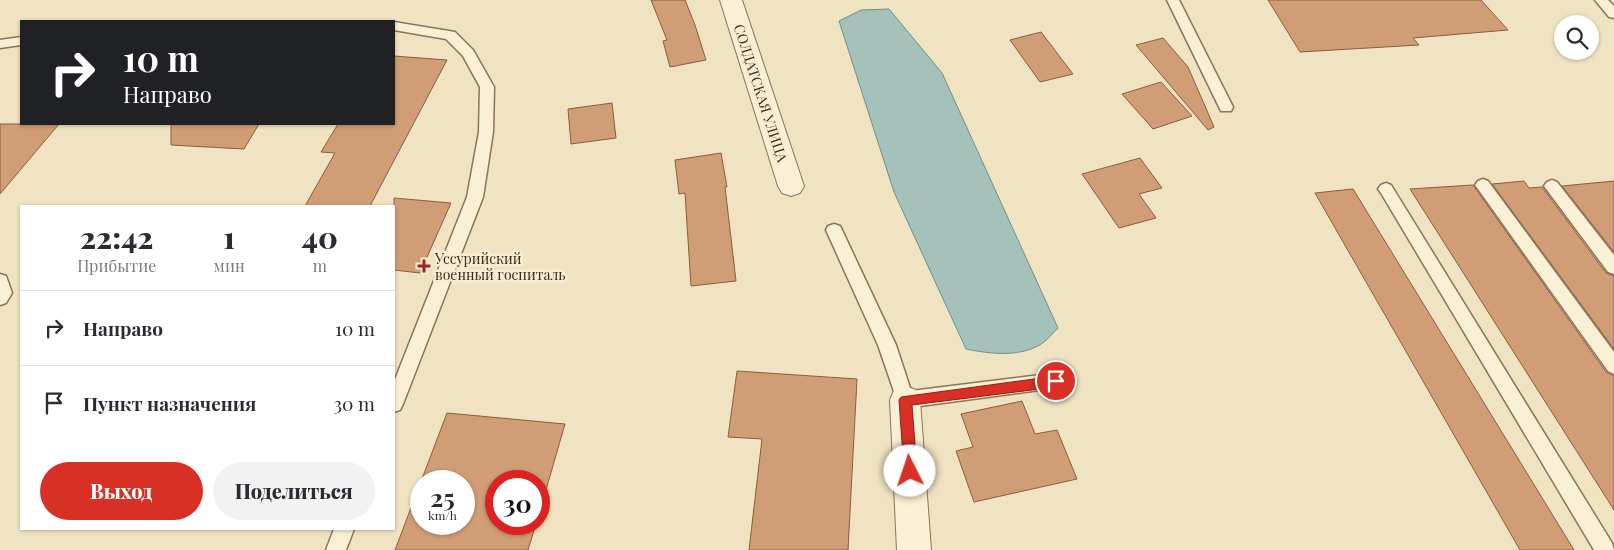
<!DOCTYPE html>
<html lang="ru">
<meta charset="utf-8">
<style>
body{margin:0;font-family:"Playfair Display",serif;background:#f2f2f3;color:#2b2b33;height:100vh;display:flex;flex-direction:column;font-size:19px;white-space:nowrap}
*{box-sizing:border-box;margin:0}
p{font-size:16px;color:#7c7c81}
.icon{flex:none;width:28px;height:28px;fill:none;stroke:currentColor;stroke-width:2;stroke-linecap:round;stroke-linejoin:round}
.map{position:relative;flex:1;overflow:hidden}
.details{position:absolute;left:20px;top:205px;width:375px;height:325px;display:flex;flex-direction:column;background:#fff;border-radius:0px;box-shadow:0 1px 4px #0004}
.details>*{flex:none}
.hud{position:absolute;left:20px;top:20px;width:375px;height:105px;border-radius:0px;box-shadow:0 1px 4px #0004;background:#202124;color:#fff;overflow:hidden}
.tools{position:absolute;left:1554px;top:15px;display:grid;gap:10px}
.tools a{display:grid;place-items:center;width:45px;height:45px;border-radius:50%;background:#fff;box-shadow:0 1px 4px #0004;font-size:25px}
.speed{position:absolute;left:410px;top:470px;display:flex;gap:10px;font-size:25px;font-weight:700;text-align:center}
.speed>*{display:grid;place-content:center;width:65px;height:65px;border-radius:50%;background:#fff;box-shadow:0 1px 4px #0004;line-height:1}
.speed small{font-size:12px;font-weight:400}
.speed .limit{border:8px solid #d22;background:#fff;color:#111}
.pin{position:absolute;display:grid;place-items:center;width:42px;height:42px;color:#fff;margin:-21px;border:2px solid #fff;border-radius:50%;box-shadow:0 1px 5px #0007}
.me{position:absolute;width:55px;margin:-28px;rotate:356deg;stroke-linejoin:round;filter:drop-shadow(0 0 4px #0008)}
.turn{display:flex;align-items:center;gap:18px;height:105px;padding:0 20px;font-size:22px}
.turn .icon{width:65px;height:65px;stroke-width:2.5}
.turn b{display:block;font-size:35px;line-height:42px}
.eta{display:flex;justify-content:space-evenly;align-items:center;height:85px;text-align:center}
.eta b{font-size:30px;font-weight:800;line-height:35px}
.cta{display:flex;gap:10px;margin-top:auto;padding:10px 20px}
.cta a{flex:1;height:58px;border-radius:30px;background:#d93025;color:#fff;font-size:20px;font-weight:800;line-height:58px;text-align:center}
.cta a+a{background:#f2f2f3;color:#2b2b33}
ul{padding:0;list-style:none}
li{display:flex;align-items:center;gap:15px;height:75px;padding:0 20px;border-top:1px solid #e1e1e2}
li div{flex:1}
li b{display:block;font-size:19px}
li em{font-style:normal}
.map>svg:first-child{display:block}
</style>
<div class="map">
<svg width="1614" height="550" viewBox="0 0 1614 550">
<rect width="100%" height="100%" fill="#f0e3c2"/>
<!-- water -->
<path fill="#a4c2ba" stroke="#6b9188" d="M889,9l53,64 116,255c-4,4 -9,10 -14,14 -21,16 -54,12 -78,7l-72,-157 -55,-171 22,-11z"/>
<!-- building -->
<g fill="#d09d76" stroke="#8b5d3d" fill-rule="evenodd">
<path d="M651,0h34l10,25 11,35 -36,7 -7,-26 4,-1z"/>
<path d="M1268,0h213l27,30 -95,8 6,7 -119,7z"/>
<path d="M1041,32l32,42 -33,8 -30,-42z"/>
<path d="M1163,38l25,29 26,60 -6,3 -72,-85z"/>
<path d="M394,56l53,4 -77,146h-65l30,-53 -14,-1 17,-28h56z"/>
<path d="M1161,82l31,34 -39,13 -31,-35z"/>
<path d="M612,103l4,35 -45,6 -3,-35z"/>
<path d="M0,124h59l-59,70z"/>
<path d="M171,124h88l-15,25 -73,-4z"/>
<path d="M721,153l6,34h-2l11,94 -45,5 -6,-93 -6,1 -4,-34z"/>
<path d="M1140,158l22,30 -23,6 17,24 -37,10 -37,-54z"/>
<path d="M1524,181l5,7 13,-1 64,86 8,3v73l-122,-165z"/>
<path d="M1614,181v71l-52,-66z"/>
<path d="M1473,185l133,187 8,4v134l-204,-321z"/>
<path d="M1353,189l221,361h-54l-205,-357z"/>
<path d="M394,198l57,5 -31,70 -26,-3z"/>
<path d="M737,371l120,8 -9,171h-99l13,-111 -34,-2z"/>
<path d="M1022,401l13,33 22,-4 20,49 -103,23 -18,-51 17,-4 -12,-33z"/>
<path d="M447,413l118,11 -26,90v-33h-43v43h40l-8,26h-133zM421,481h43v43h-43z"/>
</g>
<g fill="none" stroke-linecap="round" stroke-linejoin="round">
<defs>
<g id="lane">
<path d="M1167,0h12l54,107 -2,4h-10l-2,-4z"/>
<path d="M1595,0h13l6,6v12l-5,-1z"/>
<path d="M394,22l61,10 18,18 21,37 -1,45 -10,65 -80,207 -3,6 -6,2v-30l73,-185 12,-65 1,-45 -17,-31 -17,-17 -52,-9z"/>
<path d="M21,37v8l-21,3v-8z"/>
<path d="M1483,179l5,2 126,171v22l-6,-3 -130,-182 -3,-4 3,-4z"/>
<path d="M1552,180l5,2 57,73v19l-6,-2 -61,-82 -3,-4 3,-4z"/>
<path d="M1386,183l5,2 221,358 2,7h-20l-213,-357 -3,-4 3,-4z"/>
<path d="M834,224l6,2 2,4 54,115 15,46 145,-18 6,2 3,6 -3,6 -157,21 -6,-2 -21,-61 -52,-115 2,-4z"/>
<path d="M0,274l6,2 6,17 -6,10 -6,2z"/>
<path d="M334,529h20l-8,21h-20z"/>
</g>
<g id="street">
<path d="M720,0h22l62,186 -4,7 -9,3 -9,-3 -4,-7z"/>
<path d="M905,386l11,4 4,10 11,150h-34l-7,-150 4,-10z"/>
</g>
</defs>
<!-- lane casing -->
<use href="#lane" stroke="#8b7458" stroke-width="3"/>
<!-- street casing -->
<use href="#street" stroke="#8b7458" stroke-width="2"/>
<!-- lane -->
<use href="#lane" fill="#faf0d5" fill-rule="evenodd"/>
<!-- street -->
<use href="#street" fill="#faf0d5" fill-rule="evenodd"/>
</g>
<!-- route -->
<path fill="#d93025" stroke="#8d1f18" d="M1056,376l4,1 2,4 -2,4 -4,2 -144,18 5,66 -2,4 -5,2 -4,-2 -2,-4 -5,-71 2,-3z"/>
<!-- markers -->
<path fill="#9d2625" stroke="#f7edd2" stroke-width="2" d="M421.5 258.5h5v5h5v5h-5v5h-5v-5h-5v-5h5z"/>
<g text-anchor="middle" dominant-baseline="central" stroke-width="5" stroke-linejoin="round" paint-order="stroke">
<!-- street labels -->
<g font-size="14" fill="#3a2b1d" stroke="#f7edd2">
<text transform="translate(761 93) rotate(72)">СОЛДАТСКАЯ УЛИЦА</text>
</g>
<!-- poi labels -->
<g font-size="14" fill="#3a2b1d" stroke="#f7edd2" text-anchor="start">
<text x="435" y="258">Уссурийский<tspan x="435" dy="16">военный госпиталь</tspan></text>
</g>
</g>
</svg>
<div class="tools">
<a><svg class="icon" aria-label="search" viewBox="0 0 24 24"><circle cx="10" cy="10" r="6"/><path d="M15 15l6 6"/></svg></a>
</div>
<div class="speed"><div>25<small>km/h</small></div><div class="limit">30</div></div>
<div class="pin" style="left:1056px;top:381px;background:#d93025"><svg class="icon" aria-label="arrive" viewBox="0 0 24 24"><path d="M6 21V4h12l-3 4 3 4H6"/></svg></div>
<svg class="me" style="left:910px;top:471px" viewBox="-20 -20 40 40"><circle r="19" fill="#fff"/><path d="M0-13L10 11 0 6-10 11z" fill="#d93025"/></svg>
<div class="hud">
<div class="turn"><svg class="icon" aria-label="right" viewBox="0 0 24 24"><path d="M7 20v-9h11M14 6l5 5-5 5"/></svg><div><b>10 m</b>Направо</div></div>
</div>
<section class="details">
<div class="eta">
<div><b>22:42</b><p>Прибытие</p></div>
<div><b>1</b><p>мин</p></div>
<div><b>40</b><p>m</p></div>
</div>
<ul>
<li><svg class="icon" aria-label="right" viewBox="0 0 24 24"><path d="M7 20v-9h11M14 6l5 5-5 5"/></svg><div><b>Направо</b></div><em>10 m</em></li>
<li><svg class="icon" aria-label="arrive" viewBox="0 0 24 24"><path d="M6 21V4h12l-3 4 3 4H6"/></svg><div><b>Пункт назначения</b></div><em>30 m</em></li>
</ul>
<div class="cta"><a>Выход</a><a>Поделиться</a></div>
</section>
</div>
